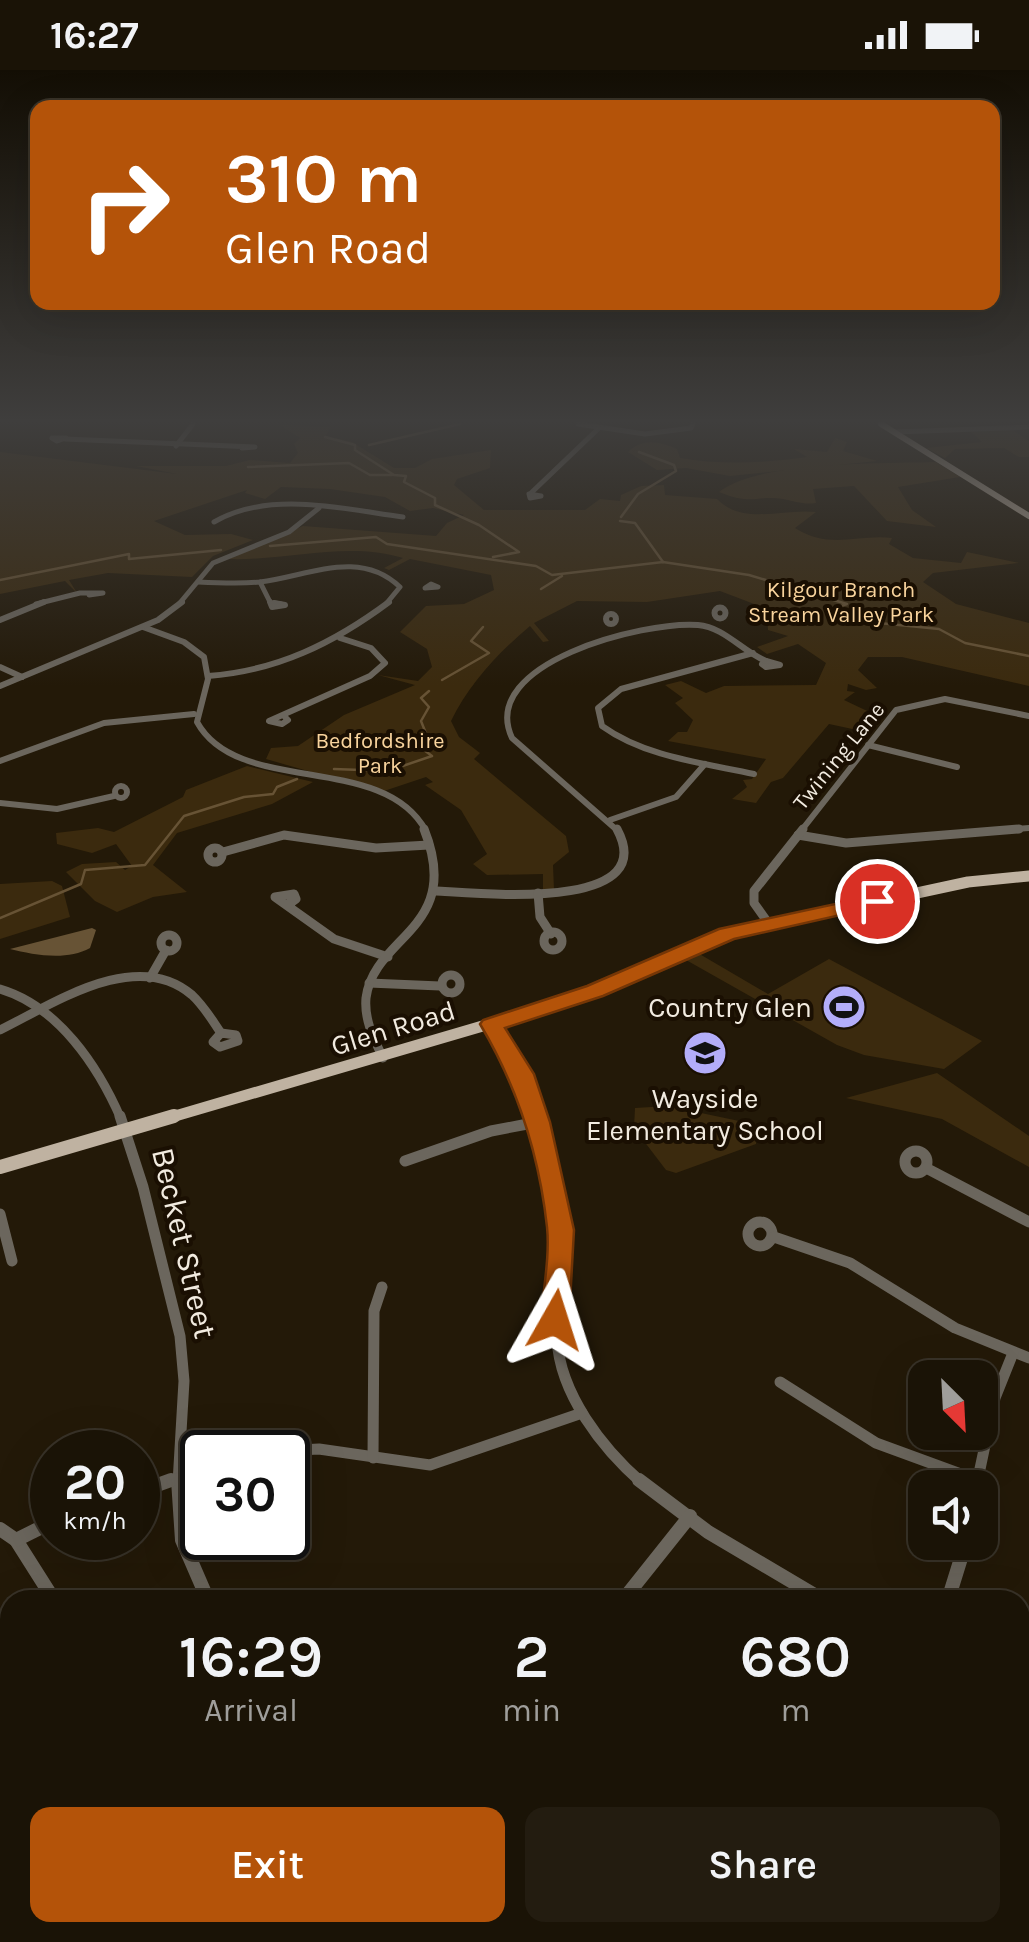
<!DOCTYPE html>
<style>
body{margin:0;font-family:Karla,sans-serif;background:#231c10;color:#f1f3f6;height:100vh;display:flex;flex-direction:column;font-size:38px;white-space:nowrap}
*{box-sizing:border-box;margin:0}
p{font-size:32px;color:#9f9e9b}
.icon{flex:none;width:55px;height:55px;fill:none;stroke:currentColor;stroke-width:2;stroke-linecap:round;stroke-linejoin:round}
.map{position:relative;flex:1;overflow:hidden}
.drawer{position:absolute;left:0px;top:1520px;width:1030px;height:352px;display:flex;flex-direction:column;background:#1a1306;border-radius:30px 30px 0 0;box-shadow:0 10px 40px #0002,0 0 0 2px #383228}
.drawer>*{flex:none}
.top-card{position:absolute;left:30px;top:30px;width:970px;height:210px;border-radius:20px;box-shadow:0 10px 40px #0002,0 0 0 2px #383228;background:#b45309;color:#fff;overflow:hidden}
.needle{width:65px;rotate:156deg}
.tools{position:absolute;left:908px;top:1290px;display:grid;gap:20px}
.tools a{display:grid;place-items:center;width:90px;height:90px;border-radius:20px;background:#1a1306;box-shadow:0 10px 40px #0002,0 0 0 2px #383228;font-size:50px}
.speed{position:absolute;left:30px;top:1360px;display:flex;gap:20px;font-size:50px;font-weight:700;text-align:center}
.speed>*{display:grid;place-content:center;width:130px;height:130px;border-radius:50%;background:#1a1306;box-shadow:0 10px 40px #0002,0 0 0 2px #383228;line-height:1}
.speed small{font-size:25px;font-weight:400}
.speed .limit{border:5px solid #111;border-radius:15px;background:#fff;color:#111}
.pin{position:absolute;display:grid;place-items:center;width:85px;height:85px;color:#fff;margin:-42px;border:5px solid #fff;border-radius:50%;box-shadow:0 2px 10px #0007}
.me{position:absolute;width:110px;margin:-55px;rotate:6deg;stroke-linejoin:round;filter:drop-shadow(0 0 8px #0008)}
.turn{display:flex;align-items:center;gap:35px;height:210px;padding:0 30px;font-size:45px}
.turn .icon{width:130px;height:130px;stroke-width:2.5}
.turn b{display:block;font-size:70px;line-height:85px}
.eta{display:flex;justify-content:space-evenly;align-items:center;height:170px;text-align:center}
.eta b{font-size:60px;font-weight:600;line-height:70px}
.button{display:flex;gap:20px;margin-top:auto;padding:20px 30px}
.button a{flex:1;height:115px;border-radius:20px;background:#b45309;color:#fff;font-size:40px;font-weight:600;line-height:115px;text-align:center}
.button a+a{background:#231c10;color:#f1f3f6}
.status{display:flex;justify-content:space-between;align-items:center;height:70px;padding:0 50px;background:#1a1306;direction:ltr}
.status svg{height:28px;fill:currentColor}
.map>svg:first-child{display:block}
</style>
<div class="status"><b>16:27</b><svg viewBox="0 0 49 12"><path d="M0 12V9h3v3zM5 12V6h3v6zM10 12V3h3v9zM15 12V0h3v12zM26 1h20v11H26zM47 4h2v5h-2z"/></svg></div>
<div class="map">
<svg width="1029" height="1872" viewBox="0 0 1029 1872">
<rect width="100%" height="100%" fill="#231908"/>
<!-- green -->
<g fill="#3b2a0e">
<path d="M266,354l65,3 -5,9 26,6 42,26h21l17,-9 59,-9 -1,18 -33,11 -3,6 30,25h101l15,-11 20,2 1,-6 20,-9 23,-1 1,10 52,4c26,27 66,9 99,13l-21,16c34,22 63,6 97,10l-3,6 24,14 48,5 6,-11 52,11 -86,10 -10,9 33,22 73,19v63l-127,-29h-34l-10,13 19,18 -11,2 -18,-6 -1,7 8,1 -11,8 38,18 -11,15 -42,-9 -46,54 -12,4 -15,21 -24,-4 15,-12 -4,-7 9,-1 14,-20 -98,-18 10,-9h9l6,-12 -18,-17 8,-5 -18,-13 16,-4 25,12 18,-7 92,-1 10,-22 -28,-19 -31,10 -10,-7 31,-11 -20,-6 -1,-21 -47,-18 -73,11 -70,-1 -43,22 15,18 -6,1 -13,-16c-32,27 -61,58 -79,95l8,16 21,16 -6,6 92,77 3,16 -16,13 1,25h-11v-16l-56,1 -14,-11 14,-10 -26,-44 -36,-25 8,-3 -7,-5 -45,15 -115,-33 5,-11 27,-2 46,-31 71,-30 -37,-10 40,6 14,-14 -5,-18 -27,-17 26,-26 38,-2 30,-14 -3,-15 -81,-16 -21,11 -5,-2 19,-10c-57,-17 -116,3 -174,1l74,-33 133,10 11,-13 17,-8 -31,-7 -23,3 -25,-14 -55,-8 -49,-2 -16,12 -20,-6 2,-3 -93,31 31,14 46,-1 22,6 -40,16 -21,21 -84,-4 -39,7 8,13 -12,-12 -65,13v-142l177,22 -41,-8h90l24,-6 40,3 8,-10 -4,-9 6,-6 -20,-13z"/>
<path d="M1011,359l18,12v16h-10l-15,-9 -49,1 -10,9 -19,-10 56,-6 -11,-10z"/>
<path d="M835,368l12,4 -4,9 34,10 -147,15 -44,-8 -29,2 -29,-18c14,-14 32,-11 49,-3l3,9c40,7 87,5 127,-1l-13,-8 33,3z"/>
<path d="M936,392l24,15 -62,10 14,23 24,17 -49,-6 -33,-35 -41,3 3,14c-13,2 -21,-2 -33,-4 -29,-4 -29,7 -64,-7 42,-32 162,-28 217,-30z"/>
<path d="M247,696l66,16 -41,22 -95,29 -24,32 34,27 -34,5 -36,15 -22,-11 -29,-29 16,-8 34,-2 9,8 7,-4 -16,-22 -24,9 -35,-9 -1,-11 42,-5 16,4 69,-35 3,-7z"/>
<path d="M52,811l10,5 8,31 -70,22v-55z"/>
<path d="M691,879l77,45 61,-35 153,82 -38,28 -80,-14 -27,-10 -158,-89z"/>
<path d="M937,1003l92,63v31l-87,-48 -96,-21z"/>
<path d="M668,1036l90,19 -2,19 -80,29 -10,-3 -32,-42 1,-20z"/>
</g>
<!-- water -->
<path fill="#675335" d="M92,858l4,2 -6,18c-23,13 -56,7 -80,1z"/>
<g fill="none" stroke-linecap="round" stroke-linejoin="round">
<!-- stream -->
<g stroke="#675335" stroke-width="2.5">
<path d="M325,367l30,8v5l39,25 12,1 -2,6 31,16v7l44,20 40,27 -26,5"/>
<path d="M369,375l91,-21"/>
<path d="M248,397l101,-4 21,12h22"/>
<path d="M621,447l17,-23 38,-23 -2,-6 -35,-13"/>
<path d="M620,451l15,2 28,39"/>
<path d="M270,476l106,-9 11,7 149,22 16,9 111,-13 86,13 98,29 -16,5 38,13 70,7 26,14 64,13"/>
<path d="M0,510l129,-26v5l92,-9"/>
<path d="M541,519l21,-13"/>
<path d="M442,610l47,-27 -18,-12 12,-14"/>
<path d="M334,699l54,2 44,-15 -12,-9 9,-6 -8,-20 8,-14 -8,-9 8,-7"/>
<path d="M0,848l81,-34 4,-14 60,-5 39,-49 60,-19 29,-3 4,-7 20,-8"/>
</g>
<!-- minor-far4 -->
<g stroke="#6b665d" stroke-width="5">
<path d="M578,354l67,10 46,-6 2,-4"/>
<path d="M895,362l134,-5"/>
<path d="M52,368h14l-9,3z"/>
<path d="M65,369l190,8 -13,1"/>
<path d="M176,376l17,-22"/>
<path d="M531,423l68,-65"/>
<path d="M529,424l12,2 -11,2z"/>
<path d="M214,452c55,-32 129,-13 189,-5"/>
<path d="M198,512c21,1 42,2 62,0 49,-6 99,-34 140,5l-14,17"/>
<path d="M260,512l11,22"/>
<path d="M431,514l7,3 -13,1z"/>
<path d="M274,533l7,1"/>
<path d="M36,534l44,-11h23l-14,2"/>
<path d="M179,534l34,-41 76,-31 30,-24"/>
</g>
<!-- minor-far3 -->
<g stroke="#6b665d" stroke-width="6">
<path d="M270,532l2,5 13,-2 -11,-2"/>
<circle cx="720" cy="543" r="5.5"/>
<circle cx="611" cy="549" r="5"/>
<path d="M0,550l44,-18"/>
<path d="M143,557l41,15 20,15 4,22 -11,43c41,75 186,29 229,109"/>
<path d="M753,583l-132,36 -23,19 4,18c43,31 101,37 152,48"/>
<path d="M766,591l14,4 -14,2 -4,-3z"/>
<path d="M0,597l22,10"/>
<path d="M208,606c69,-5 126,-33 181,-74"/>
<path d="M0,616l158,-66 24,-18"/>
<path d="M285,647l3,3 -6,4 -13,-3 101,-45 15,-13 -14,-15 -31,-10"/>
<path d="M868,675l89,22"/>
<path d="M0,691l104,-38 90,-9"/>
<circle cx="121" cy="722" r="6"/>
<path d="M0,733l57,6 57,-13"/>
<path d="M610,750l66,-23 29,-33"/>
<path d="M618,761l-106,-93c-35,-75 132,-117 186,-113 26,2 44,26 68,36"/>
<path d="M801,761l95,-121 49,-11 84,17"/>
<path d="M988,761l41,-3"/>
</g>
<!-- minor-far2 -->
<g stroke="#6b665d" stroke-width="9">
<path d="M798,765l48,8 173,-14"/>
<circle cx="215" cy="785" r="7"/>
<path d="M223,782l61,-17 92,13 53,-3"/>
<path d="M436,821c41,2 226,22 181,-62"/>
<path d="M538,823l2,24 11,17"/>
<path d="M289,834l7,-5 -2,-5 -19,3 59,42 54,18"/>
<path d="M769,854l-15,-21v-12l49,-62"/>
<circle cx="553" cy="871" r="9"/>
<circle cx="169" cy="873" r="8"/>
<circle cx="451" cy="914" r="9"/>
<path d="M150,908l16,-28"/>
<path d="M369,913l71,3"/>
<path d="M0,919c58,17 98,77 121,130"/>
<path d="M492,955l28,51 17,43"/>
<path d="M0,960c53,-26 136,-83 192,-35 12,11 20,25 29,38"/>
<path d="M221,963l15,2 2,6 -18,6 -7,-5z"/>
<path d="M383,988c-9,-19 -19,-38 -17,-60 8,-63 98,-69 58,-169"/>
</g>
<!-- minor-far1 -->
<g stroke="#6b665d" stroke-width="11">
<path d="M120,1046l23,71 37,149 4,45 -6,102"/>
<path d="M536,1046c15,44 25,91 26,137 0,29 -7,57 -5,86 3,55 45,109 85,144"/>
<circle cx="916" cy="1092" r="11"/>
<path d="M405,1091l86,-30 47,-9"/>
<path d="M926,1098l103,54"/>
<path d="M0,1144l12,47"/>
<circle cx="760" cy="1164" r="12"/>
<path d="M774,1167l76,26 105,65 74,30"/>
<path d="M780,1312l96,61 101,37"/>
<path d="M259,1382l60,-3 111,16 152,-52"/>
<path d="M373,1388l1,-147 8,-24"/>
<path d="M164,1413l38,-14"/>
<path d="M977,1413l18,-85 18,-45"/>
</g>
<!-- minor -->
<g stroke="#6b665d" stroke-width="14">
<path d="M178,1410l4,60 26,60"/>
<path d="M639,1410l69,52 115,68"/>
<path d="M976,1418l2,-8"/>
<path d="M138,1422l33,-12"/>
<path d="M0,1459l16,11 38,60"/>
<path d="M16,1470l36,-18"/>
<path d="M623,1530l67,-84"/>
<path d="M948,1530l18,-58"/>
<path d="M1020,1628l9,6"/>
<path d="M0,1742l10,-1"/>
<path d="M242,1862l5,10"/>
<path d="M916,1862l8,10"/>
<path d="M953,1872l5,-10"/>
</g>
<!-- major-far2 -->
<path stroke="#bfb2a1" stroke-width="6" d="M881,354l148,92"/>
<!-- major-far1 -->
<path stroke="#bfb2a1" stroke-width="11" d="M165,1049l396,-116 166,-69 241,-52 61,-6"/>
<!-- major -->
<path stroke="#bfb2a1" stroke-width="14" d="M0,1097l174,-51"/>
</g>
<!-- sky -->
<linearGradient id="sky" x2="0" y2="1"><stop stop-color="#130e04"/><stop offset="0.57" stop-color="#3f3e3d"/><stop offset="1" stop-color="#3f3e3d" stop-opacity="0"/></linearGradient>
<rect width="1029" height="616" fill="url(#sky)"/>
<!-- route -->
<path fill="#b45309" stroke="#753606" stroke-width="2.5" d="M877,825l11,6 -3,4 -151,34 -131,57 -98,32 29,46 16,48 24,108 -5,90 -4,7h-20l-4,-7c2,-30 9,-63 6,-93 -8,-72 -30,-141 -67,-203l3,-4 104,-34 132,-57z"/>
<!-- icons -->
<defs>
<symbol id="stadium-disc" viewBox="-11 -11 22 22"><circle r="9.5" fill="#b3adf9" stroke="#1a0f02"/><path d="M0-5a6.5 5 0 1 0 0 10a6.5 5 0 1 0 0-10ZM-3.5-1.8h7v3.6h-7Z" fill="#111"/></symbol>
<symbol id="school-disc" viewBox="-11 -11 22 22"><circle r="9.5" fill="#b3adf9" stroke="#1a0f02"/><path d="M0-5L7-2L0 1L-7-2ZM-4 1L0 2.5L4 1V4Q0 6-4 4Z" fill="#111"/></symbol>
</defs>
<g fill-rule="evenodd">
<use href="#stadium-disc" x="819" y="912" width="50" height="50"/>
<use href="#school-disc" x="680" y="958" width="50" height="50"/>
</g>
<g text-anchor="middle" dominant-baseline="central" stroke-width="8" stroke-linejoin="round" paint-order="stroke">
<!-- far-park labels -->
<g font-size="22" fill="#f9d49d" stroke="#1a0f02">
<text x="841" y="520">Kilgour Branch<tspan x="841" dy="25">Stream Valley Park</tspan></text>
<text x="380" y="671">Bedfordshire<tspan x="380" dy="25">Park</tspan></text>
</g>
<!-- far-street labels -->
<g font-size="22" fill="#f2ebe0" stroke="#1a0f02">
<text transform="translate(839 686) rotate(-51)">Twining Lane</text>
</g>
<!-- poi labels -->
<g font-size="28" fill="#f2ebe0" stroke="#1a0f02" text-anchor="end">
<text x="812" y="937">Country Glen</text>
<text x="705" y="1028" text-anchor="middle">Wayside<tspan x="705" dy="32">Elementary School</tspan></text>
</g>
<!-- street labels -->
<g font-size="28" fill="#f2ebe0" stroke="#1a0f02">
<text transform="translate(393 958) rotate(-17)">Glen Road</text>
</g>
<!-- near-street labels -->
<g font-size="32" fill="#f2ebe0" stroke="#1a0f02">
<text transform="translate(184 1173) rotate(77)">Becket Street</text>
</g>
</g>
</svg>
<div class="tools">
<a><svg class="needle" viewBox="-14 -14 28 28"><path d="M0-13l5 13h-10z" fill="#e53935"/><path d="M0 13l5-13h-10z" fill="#9f9e9b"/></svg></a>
<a><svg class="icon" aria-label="sound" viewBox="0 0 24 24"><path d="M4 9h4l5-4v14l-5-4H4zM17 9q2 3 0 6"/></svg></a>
</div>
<div class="speed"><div>20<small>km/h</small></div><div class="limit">30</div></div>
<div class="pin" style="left:877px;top:831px;background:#d93025"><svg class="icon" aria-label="arrive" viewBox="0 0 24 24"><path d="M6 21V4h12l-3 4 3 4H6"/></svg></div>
<svg class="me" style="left:555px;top:1250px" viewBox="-20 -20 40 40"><path d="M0-17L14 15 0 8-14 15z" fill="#b45309" stroke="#fff" stroke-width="4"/></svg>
<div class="top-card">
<div class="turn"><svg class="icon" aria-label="right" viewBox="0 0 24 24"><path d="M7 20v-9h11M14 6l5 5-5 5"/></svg><div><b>310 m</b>Glen Road</div></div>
</div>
<section class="drawer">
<div class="eta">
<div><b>16:29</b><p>Arrival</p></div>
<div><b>2</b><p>min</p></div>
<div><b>680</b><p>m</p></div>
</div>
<div class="button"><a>Exit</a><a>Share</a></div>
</section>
</div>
